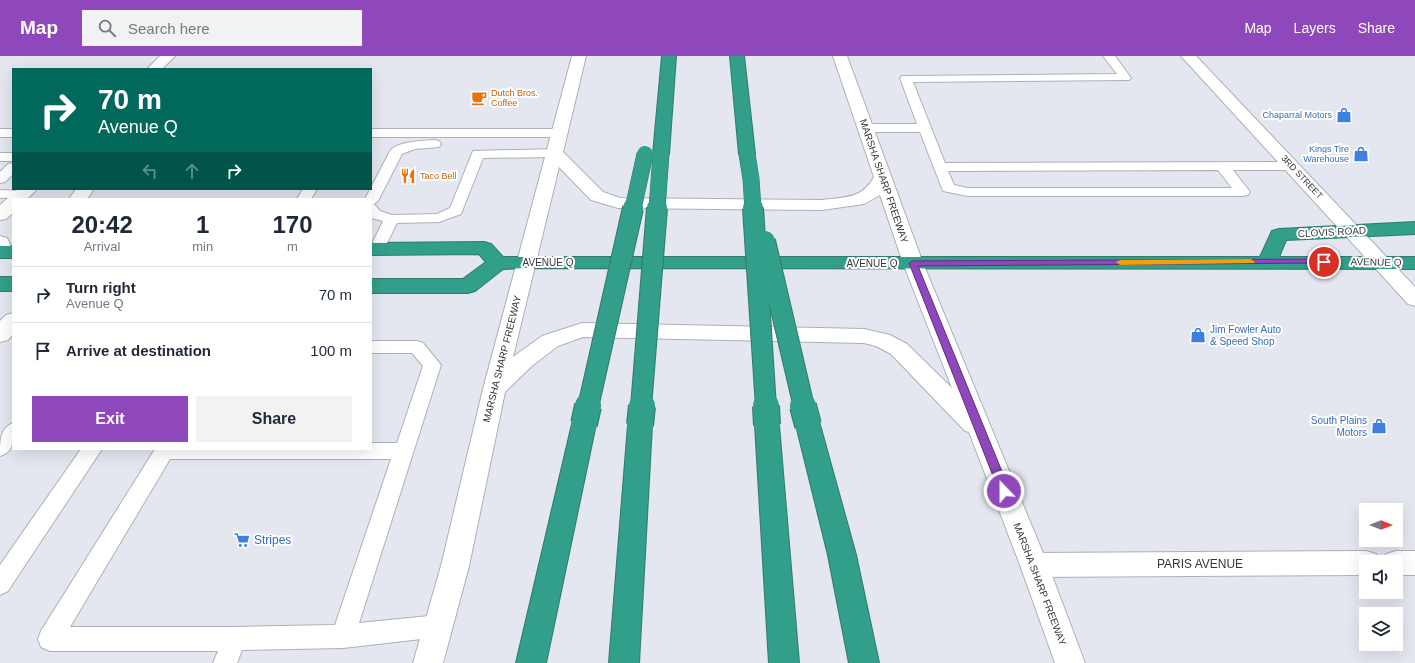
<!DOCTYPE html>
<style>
body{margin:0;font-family:Helvetica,sans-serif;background:#f2f2f3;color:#1f2937;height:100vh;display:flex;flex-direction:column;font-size:15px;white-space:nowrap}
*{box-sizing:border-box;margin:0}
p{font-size:13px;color:#747a83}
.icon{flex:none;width:22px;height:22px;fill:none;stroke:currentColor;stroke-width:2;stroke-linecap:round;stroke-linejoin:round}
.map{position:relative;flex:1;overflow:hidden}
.side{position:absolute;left:12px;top:142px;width:360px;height:252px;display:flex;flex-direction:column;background:#fff;border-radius:0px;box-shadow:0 4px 16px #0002}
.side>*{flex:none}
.top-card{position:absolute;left:12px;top:12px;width:360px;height:122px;border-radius:0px;box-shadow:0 4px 16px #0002;background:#00695c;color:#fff;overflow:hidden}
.needle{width:26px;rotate:90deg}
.buttons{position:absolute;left:1359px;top:447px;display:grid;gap:8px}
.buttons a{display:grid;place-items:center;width:44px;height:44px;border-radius:0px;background:#fff;box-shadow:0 4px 16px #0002;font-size:20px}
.pin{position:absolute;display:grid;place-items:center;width:34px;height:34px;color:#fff;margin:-17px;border:2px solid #fff;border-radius:50%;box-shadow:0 1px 4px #0007}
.me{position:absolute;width:44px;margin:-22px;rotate:338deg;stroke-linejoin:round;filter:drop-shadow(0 0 3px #0008)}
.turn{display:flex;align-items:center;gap:14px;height:84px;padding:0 20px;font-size:18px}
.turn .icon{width:52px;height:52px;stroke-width:2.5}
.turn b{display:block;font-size:28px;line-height:34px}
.lanes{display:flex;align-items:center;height:38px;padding:0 20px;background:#0003;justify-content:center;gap:20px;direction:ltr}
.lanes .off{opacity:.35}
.eta{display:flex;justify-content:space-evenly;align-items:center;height:68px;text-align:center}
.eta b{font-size:24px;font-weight:600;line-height:28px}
.button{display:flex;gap:8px;margin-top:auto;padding:8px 20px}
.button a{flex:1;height:46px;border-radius:0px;background:#8f48bc;color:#fff;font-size:16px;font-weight:600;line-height:46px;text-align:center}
.button a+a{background:#f2f2f3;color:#1f2937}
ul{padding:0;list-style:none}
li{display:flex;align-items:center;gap:12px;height:56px;padding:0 20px;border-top:1px solid #e0e1e3}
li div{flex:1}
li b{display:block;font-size:15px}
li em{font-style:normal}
header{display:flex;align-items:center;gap:24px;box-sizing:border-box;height:56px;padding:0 20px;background:#8f48bc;color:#fff}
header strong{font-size:19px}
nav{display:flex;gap:22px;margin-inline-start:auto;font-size:14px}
.search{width:280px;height:36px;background:#f2f2f3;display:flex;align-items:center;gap:10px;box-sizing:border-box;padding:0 14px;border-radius:0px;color:#747a83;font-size:15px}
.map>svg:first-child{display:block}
</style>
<header>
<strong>Map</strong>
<div class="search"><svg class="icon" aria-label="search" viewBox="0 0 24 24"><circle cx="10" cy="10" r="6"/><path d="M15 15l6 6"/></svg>Search here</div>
<nav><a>Map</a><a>Layers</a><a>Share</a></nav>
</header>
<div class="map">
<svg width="1415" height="607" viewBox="0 0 1415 607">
<rect width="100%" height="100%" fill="#e4e7ef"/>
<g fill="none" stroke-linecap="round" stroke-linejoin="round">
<defs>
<g id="lane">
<path d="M1103,0h12l16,22 -2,2 -216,2 32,81 346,-1 5,1 2,3 -2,3 -5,1h-58l17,22 -2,3 -5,1h-275l-25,-5 -23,-59h-54l-5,-1 -1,-3 1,-3 5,-1h51l-17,-46 2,-2 215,-2zM1218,114l14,18h-264l-14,-3 -6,-14z"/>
<rect x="0" y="73" width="13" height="8"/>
<path d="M371,73h188l5,1 1,3 -1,3 -5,1h-188z"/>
<path d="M434,84l5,1 2,3 -2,3 -24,2 -13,5 -24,47 -4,3 6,7 12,4 45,-1 13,-6 23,-57 81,-2 5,1 2,3 -2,3 -5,1 -71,1 -22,56 -22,8 -42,1 -14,28 -5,2 -5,-2 -2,-5 12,-25 -12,-3v-19h-6l25,-48c8,-10 32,-10 44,-11z"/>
<rect x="0" y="97" width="13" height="8"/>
<path d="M13,107v11l-8,8 -5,1v-11l8,-8z"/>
<path d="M303,133h14l-6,10h-14z"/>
<path d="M0,134l27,1 2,3 -2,3 -27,1z"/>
<path d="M371,285h46l6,2 18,22 -82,258 80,-8 8,3 4,8 -4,8 -8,3 -96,11 -101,2 -5,13h-24l5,-12h-168l-9,-4 -3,-8 3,-8 114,-182h216v-6h26l26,-77 -11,-13h-41zM170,403h221l-56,166 -100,2h-165z"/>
<path d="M13,367c0,15 3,28 -13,33 0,-14 0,-28 13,-33z"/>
<path d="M81,393h21l-94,142 -8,4v-30z"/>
</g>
<g id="street">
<path d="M160,0h15l-13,13h-15z"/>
<path d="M1181,0h15l219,231v19l-7,-2z"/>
<path d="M18,133h19l-10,10h-14v14l-7,6 -6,1v-15z"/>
<path d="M76,133h18l-7,10h-18z"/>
<path d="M0,180l7,2 6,13 -2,5 -7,2 -4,-1z"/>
<path d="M13,257v21l-5,6 -8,2v-21l6,-6z"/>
<path d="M1366,495l10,3 3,8h-13v13l-332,2 -10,-3 -4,-9 4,-9 10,-3z"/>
<path d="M1396,495h19v24h-19v-13h-13l3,-8z"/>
</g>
<path id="secondary" d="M572,0h14l-23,96 40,40 17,6 202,2c23,-3 40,-1 52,-23l-41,-121h14l76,207 125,302 37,98h-30l-35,-98 -51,-133 -4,-1 -74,-77 -15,-8 -12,-3 -281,-6 -25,9 -25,19 -28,27 -36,174 -26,97h-30l28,-97 42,-177zM559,111l32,33 27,8 204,2 42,-6 16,-9 23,68 49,125 -45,-44 -17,-9 -26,-6 -282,-6 -40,13 -29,21z"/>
<g id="highway">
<path d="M662,0h14l-7,98 -2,3 -6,2 -6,-2 -2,-3z"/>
<path d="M730,0h14l11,98 -2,3 -6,2 -6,-2 -2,-3z"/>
<path d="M1415,166v12l-129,6 -7,17h136v12l-888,-1 -24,1 -28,22 -7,2h-97v-14h92l23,-17 -7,-8 -108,1v-12l113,-1 7,2 12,13h757l12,-26 7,-2z"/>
<rect x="0" y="190" width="13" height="12"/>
<rect x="0" y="221" width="13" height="14"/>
<path d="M584,359l8,2 4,7 -50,239h-30l56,-239 4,-7z"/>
<path d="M640,360l8,2 4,7 -13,238h-30l19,-238 4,-7z"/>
<path d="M767,360l8,2 4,7 20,238h-30l-14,-238 4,-7z"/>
<path d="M808,360l8,2 4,7 36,130 23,108h-30l-21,-108 -32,-130 4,-7z"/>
</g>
</defs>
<!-- lane casing -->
<use href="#lane" stroke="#adb0b8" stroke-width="2"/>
<!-- street casing -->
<use href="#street" stroke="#adb0b8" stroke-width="2"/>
<!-- secondary casing -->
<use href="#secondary" stroke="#adb0b8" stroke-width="2"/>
<!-- highway casing -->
<use href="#highway" stroke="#337a6e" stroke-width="2"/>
<!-- lane -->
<use href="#lane" fill="#fff" fill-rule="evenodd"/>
<!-- street -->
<use href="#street" fill="#fff" fill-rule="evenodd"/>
<!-- secondary -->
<use href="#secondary" fill="#fff" fill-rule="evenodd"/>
<!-- highway -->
<use href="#highway" fill="#329f8b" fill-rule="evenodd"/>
<defs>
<g id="highway-bridge-far2">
<path d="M747,98l4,25 2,30"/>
<path d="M633,153l12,-55"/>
<path d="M657,153l4,-55"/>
</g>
<g id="highway-bridge-far1">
<path d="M753,152l13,199"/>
<path d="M765,185l39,166"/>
<path d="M588,351l45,-199"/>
<path d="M641,351l16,-199"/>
</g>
<g id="highway-bridge">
<path d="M766,350l1,19"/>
<path d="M803,350l5,19"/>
<path d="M584,368l4,-18"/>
<path d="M640,369l2,-19"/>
</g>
</defs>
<!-- highway-bridge-far2 casing -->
<use href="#highway-bridge-far2" stroke="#337a6e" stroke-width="17" stroke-linecap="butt"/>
<!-- highway-bridge-far1 casing -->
<use href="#highway-bridge-far1" stroke="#337a6e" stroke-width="22" stroke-linecap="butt"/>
<!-- highway-bridge casing -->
<use href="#highway-bridge" stroke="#337a6e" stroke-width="28" stroke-linecap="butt"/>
<!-- highway-bridge-far2 -->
<use href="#highway-bridge-far2" stroke="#329f8b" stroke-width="16"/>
<!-- highway-bridge-far1 -->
<use href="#highway-bridge-far1" stroke="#329f8b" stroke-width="20"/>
<!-- highway-bridge -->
<use href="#highway-bridge" stroke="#329f8b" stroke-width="26"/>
</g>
<!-- route -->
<path fill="#8f48bc" stroke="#5d2f7a" d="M1324,203l2,1v3l-408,3 92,225 -2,3 -4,2 -3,-2 -2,-3 -90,-228 4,-2z"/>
<!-- slow -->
<path fill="#f59e0b" d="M1251,203l4,3 -1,1 -134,2 -4,-3 4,-2z"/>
<!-- icons -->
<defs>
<symbol id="cafe-bare" viewBox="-9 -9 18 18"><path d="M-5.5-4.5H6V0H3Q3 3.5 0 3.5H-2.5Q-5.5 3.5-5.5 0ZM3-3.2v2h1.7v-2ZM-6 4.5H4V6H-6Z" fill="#e8710a" stroke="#fff" stroke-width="2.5" paint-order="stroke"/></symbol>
<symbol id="shop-bare" viewBox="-9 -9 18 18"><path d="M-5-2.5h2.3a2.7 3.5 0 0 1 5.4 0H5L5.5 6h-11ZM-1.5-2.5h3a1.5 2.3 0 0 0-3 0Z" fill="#3f7fe0" stroke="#fff" stroke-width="2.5" paint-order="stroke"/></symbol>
<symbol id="restaurant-bare" viewBox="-9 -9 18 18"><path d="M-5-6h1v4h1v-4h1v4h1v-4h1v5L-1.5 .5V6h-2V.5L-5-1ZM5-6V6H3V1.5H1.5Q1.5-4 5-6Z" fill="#e8710a" stroke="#fff" stroke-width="2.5" paint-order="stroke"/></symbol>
<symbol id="supermarket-bare" viewBox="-9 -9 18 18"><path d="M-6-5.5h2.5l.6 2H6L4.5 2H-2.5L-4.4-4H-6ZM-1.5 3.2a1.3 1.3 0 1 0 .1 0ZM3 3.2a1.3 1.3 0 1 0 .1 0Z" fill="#3f7fe0" stroke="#fff" stroke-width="2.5" paint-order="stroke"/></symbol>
</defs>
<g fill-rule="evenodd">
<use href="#cafe-bare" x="468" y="31" width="22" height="22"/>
<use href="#shop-bare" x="1333" y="48" width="22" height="22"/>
<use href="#shop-bare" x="1350" y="87" width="22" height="22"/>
<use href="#restaurant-bare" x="397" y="109" width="22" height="22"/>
<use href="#shop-bare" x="1187" y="268" width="22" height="22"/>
<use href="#shop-bare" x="1368" y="359" width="22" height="22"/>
<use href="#supermarket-bare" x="231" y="473" width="22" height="22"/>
</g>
<g text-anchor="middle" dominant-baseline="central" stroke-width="4" stroke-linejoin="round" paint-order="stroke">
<!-- far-food labels -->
<g font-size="9" fill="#c56008" stroke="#fff" text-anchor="start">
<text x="491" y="37">Dutch Bros.<tspan x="491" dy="10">Coffee</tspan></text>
<text x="420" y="120">Taco Bell</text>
</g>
<!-- far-shop labels -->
<g font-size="9" fill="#366cbe" stroke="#fff" text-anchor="end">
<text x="1332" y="59">Chaparral Motors</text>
<text x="1349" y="93">Kings Tire<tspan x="1349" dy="10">Warehouse</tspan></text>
</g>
<!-- far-street labels -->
<g font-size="9" fill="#353639" stroke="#fff">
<text transform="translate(1302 121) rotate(47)">3RD STREET</text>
</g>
<!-- street labels -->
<g font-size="10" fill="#353639" stroke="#fff">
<text transform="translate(884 125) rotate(71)">MARSHA SHARP FREEWAY</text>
<text transform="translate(1332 176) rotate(-3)">CLOVIS ROAD</text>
<text x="548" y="206">AVENUE Q</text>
<text transform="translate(1376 206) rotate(1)">AVENUE Q</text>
<text x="872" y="207">AVENUE Q</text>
<text transform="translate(502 303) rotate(-76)">MARSHA SHARP FREEWAY</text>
<text transform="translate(1040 528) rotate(69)">MARSHA SHARP FREEWAY</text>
</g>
<!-- shop labels -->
<g font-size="10" fill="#366cbe" stroke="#fff" text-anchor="start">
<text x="1210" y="273">Jim Fowler Auto<tspan x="1210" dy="12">&amp; Speed Shop</tspan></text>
<text x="1367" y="364" text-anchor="end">South Plains<tspan x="1367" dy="12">Motors</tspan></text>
</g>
<!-- near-shop labels -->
<g font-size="12" fill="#366cbe" stroke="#fff" text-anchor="start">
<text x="254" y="484">Stripes</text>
</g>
<!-- near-street labels -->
<g font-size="12" fill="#353639" stroke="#fff">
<text x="1200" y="508">PARIS AVENUE</text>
</g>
</g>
</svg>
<div class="buttons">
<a><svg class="needle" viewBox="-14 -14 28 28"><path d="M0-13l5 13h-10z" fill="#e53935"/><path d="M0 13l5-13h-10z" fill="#747a83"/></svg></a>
<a><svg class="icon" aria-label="sound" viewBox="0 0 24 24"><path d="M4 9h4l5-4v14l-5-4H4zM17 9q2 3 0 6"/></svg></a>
<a><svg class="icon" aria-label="layers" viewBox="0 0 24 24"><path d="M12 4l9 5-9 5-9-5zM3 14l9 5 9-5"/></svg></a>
</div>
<div class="pin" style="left:1324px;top:206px;background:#d93025"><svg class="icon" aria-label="arrive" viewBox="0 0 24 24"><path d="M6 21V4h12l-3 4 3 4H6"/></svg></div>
<svg class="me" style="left:1004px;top:435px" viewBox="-20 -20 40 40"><circle r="17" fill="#8f48bc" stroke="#fff" stroke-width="3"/><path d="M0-11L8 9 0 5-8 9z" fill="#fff"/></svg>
<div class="top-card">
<div class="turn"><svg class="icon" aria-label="right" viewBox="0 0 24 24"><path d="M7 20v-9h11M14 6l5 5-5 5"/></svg><div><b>70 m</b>Avenue Q</div></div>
<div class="lanes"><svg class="icon off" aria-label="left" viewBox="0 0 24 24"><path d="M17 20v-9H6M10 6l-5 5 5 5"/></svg><svg class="icon off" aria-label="ahead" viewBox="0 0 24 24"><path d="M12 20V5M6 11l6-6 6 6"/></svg><svg class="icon" aria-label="right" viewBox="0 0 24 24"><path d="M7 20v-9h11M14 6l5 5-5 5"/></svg></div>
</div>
<section class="side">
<div class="eta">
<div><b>20:42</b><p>Arrival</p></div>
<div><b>1</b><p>min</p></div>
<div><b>170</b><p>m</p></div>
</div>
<ul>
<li><svg class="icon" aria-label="right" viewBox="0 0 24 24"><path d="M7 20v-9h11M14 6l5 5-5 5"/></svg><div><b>Turn right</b><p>Avenue Q</p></div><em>70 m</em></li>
<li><svg class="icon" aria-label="arrive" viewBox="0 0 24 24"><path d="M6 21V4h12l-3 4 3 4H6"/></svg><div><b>Arrive at destination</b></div><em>100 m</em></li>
</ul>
<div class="button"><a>Exit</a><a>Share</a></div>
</section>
</div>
